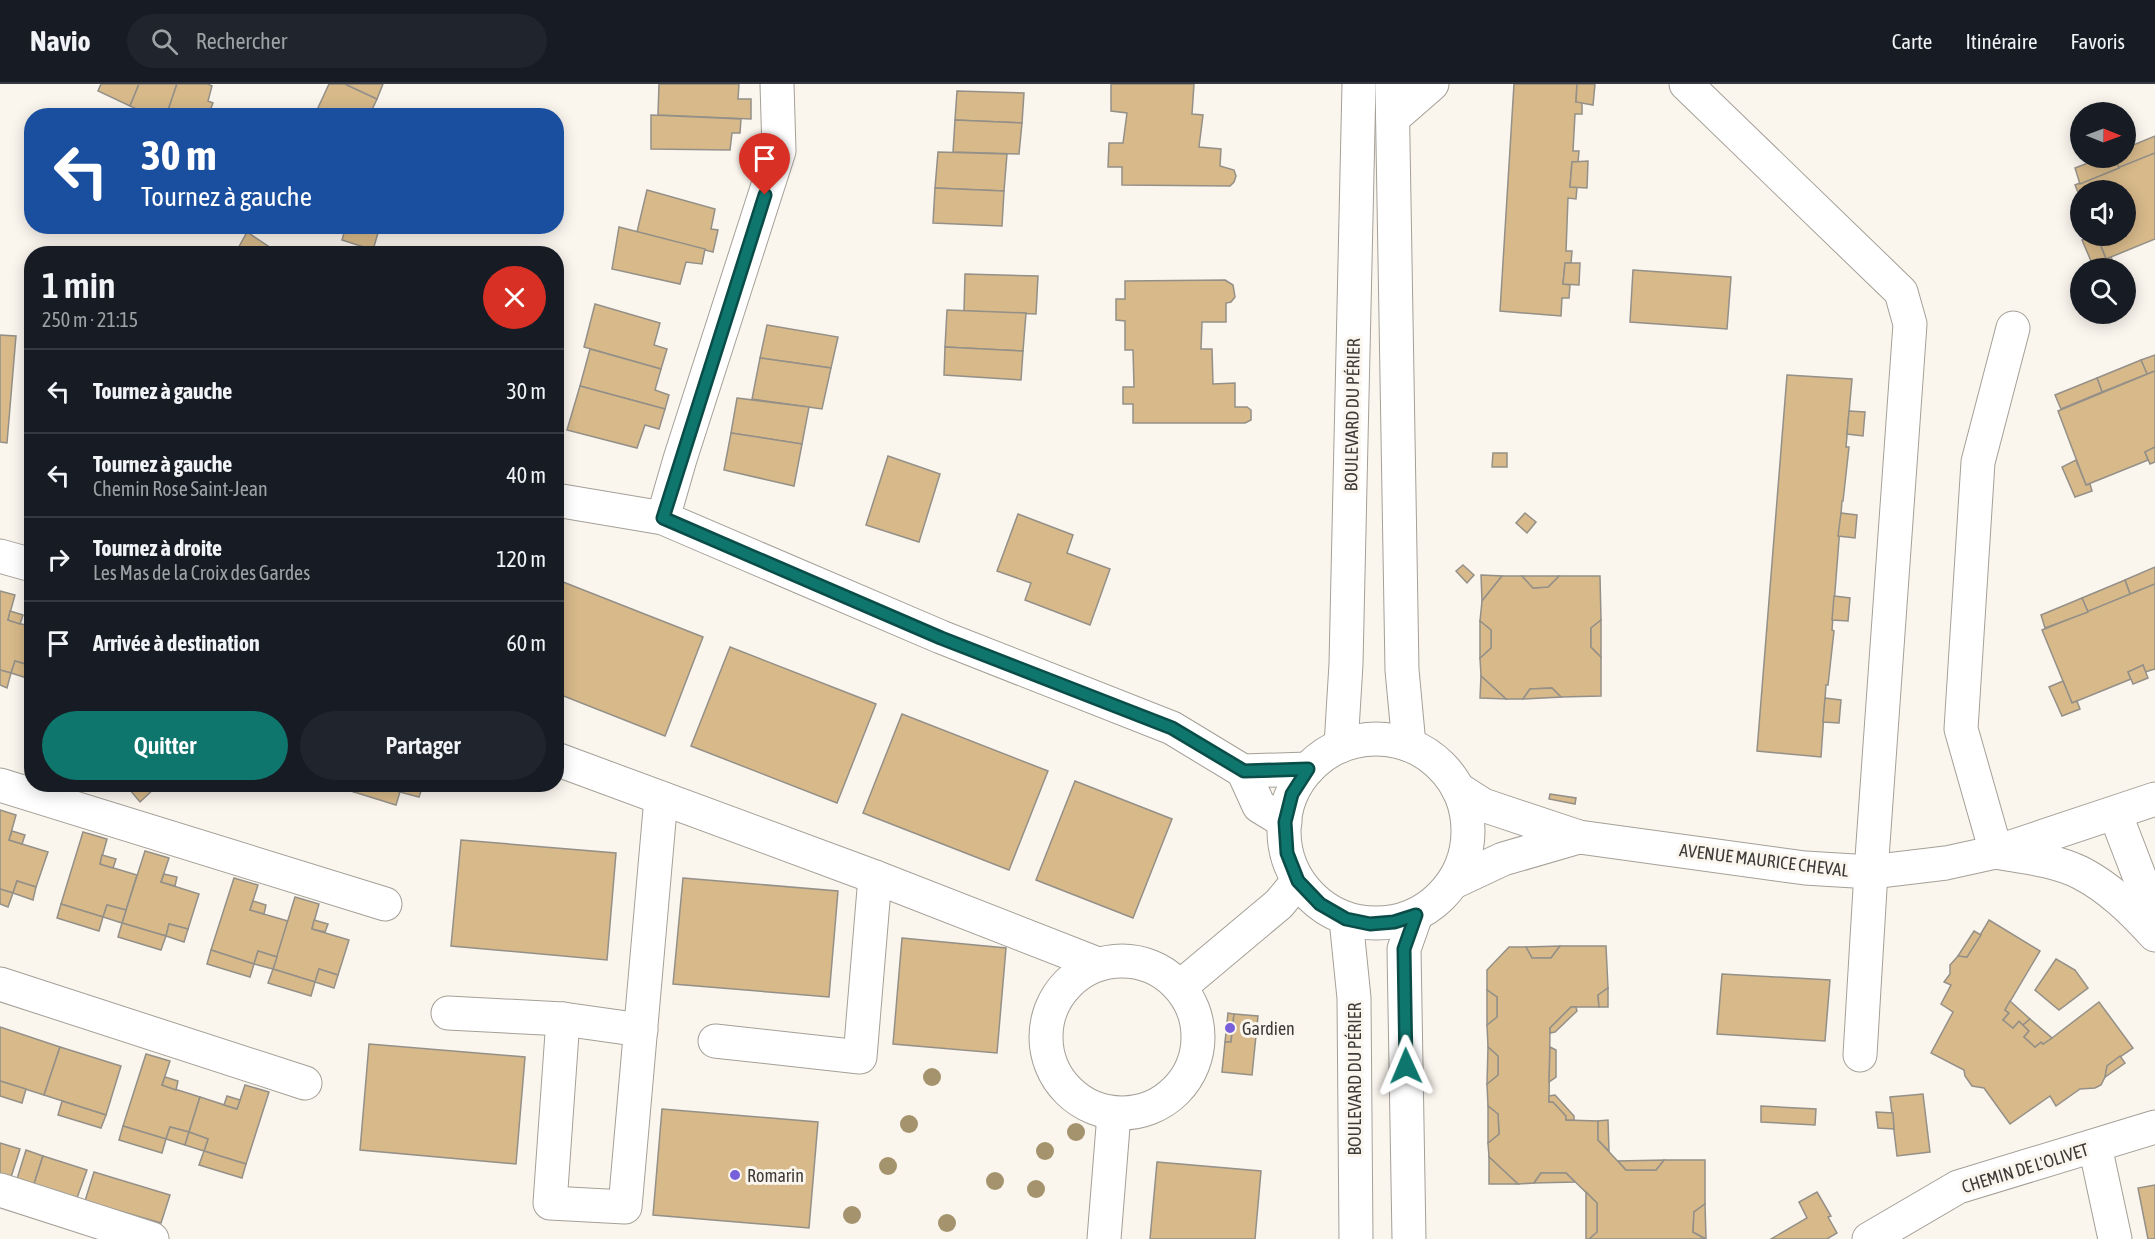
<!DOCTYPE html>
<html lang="fr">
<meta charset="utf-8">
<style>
body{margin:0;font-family:"Asap Condensed",sans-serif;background:#20242c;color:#f1f3f6;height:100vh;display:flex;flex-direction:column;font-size:22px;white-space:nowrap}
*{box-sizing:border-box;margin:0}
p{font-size:20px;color:#9ea1a6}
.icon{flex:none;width:33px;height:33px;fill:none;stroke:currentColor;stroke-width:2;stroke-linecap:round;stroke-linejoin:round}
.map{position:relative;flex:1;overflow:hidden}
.side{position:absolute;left:24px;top:162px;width:540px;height:546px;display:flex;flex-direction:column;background:#171b24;border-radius:24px;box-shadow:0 3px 15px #0003}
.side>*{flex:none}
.banner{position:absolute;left:24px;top:24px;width:540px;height:126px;border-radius:24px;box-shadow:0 3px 15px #0003;background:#1a4fa0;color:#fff;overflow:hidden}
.needle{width:39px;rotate:91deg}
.controls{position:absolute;left:2070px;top:18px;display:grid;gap:12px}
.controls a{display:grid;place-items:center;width:66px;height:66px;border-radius:50%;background:#171b24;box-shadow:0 3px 15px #0003;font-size:30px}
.pin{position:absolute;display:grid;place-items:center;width:51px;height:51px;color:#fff;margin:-62px -26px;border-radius:50% 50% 50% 0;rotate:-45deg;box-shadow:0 0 6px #0007}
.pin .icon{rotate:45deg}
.me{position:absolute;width:66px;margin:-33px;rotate:359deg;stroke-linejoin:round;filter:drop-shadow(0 0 4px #0008)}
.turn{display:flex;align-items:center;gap:21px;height:126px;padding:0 18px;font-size:27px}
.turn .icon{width:78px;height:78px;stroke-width:2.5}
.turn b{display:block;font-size:42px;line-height:51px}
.round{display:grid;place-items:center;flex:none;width:63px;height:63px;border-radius:32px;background:#20242c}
.headline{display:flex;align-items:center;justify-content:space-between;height:102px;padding:0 18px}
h1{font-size:36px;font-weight:600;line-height:45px}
.primary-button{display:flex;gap:12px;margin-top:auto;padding:12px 18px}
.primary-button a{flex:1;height:69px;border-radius:36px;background:#0f766e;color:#fff;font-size:24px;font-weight:600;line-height:69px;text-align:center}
.primary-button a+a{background:#20242c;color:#f1f3f6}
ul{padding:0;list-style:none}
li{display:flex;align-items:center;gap:18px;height:84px;padding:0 18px;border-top:2px solid #363941}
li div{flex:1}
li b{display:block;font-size:22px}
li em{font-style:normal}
header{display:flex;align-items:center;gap:36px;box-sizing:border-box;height:84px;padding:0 30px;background:#171b24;border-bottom:2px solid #363941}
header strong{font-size:28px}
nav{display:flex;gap:33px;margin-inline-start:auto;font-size:21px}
.search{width:420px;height:54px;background:#20242c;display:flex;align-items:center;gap:15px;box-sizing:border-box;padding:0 21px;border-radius:33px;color:#9ea1a6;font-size:22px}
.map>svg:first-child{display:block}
</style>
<header>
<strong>Navio</strong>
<div class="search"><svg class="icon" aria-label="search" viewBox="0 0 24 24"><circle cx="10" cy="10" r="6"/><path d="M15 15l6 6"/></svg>Rechercher</div>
<nav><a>Carte</a><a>Itinéraire</a><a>Favoris</a></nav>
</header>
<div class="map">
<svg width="2155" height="1155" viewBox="0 0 2155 1155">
<rect width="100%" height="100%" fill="#faf5ed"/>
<!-- building -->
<g fill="#d7b98a" stroke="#949088" stroke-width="1.5">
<path d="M101,0h38l-9,22 -32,-15z"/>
<path d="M139,0h38l-11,32h-16l-20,-10z"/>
<path d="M177,0h31l4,2 -4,15 5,2 -5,13h-42z"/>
<path d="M329,0h16l32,15 -8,17h-44l-9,-4z"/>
<path d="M345,0h38l-6,15z"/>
<path d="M659,0h80l-1,15h13v20l-93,-4z"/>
<path d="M1111,0h83l-2,30 11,1 -4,32 22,2 -1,17 14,4 2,6 -2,6 -4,4 -108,-1v-18h-14l1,-24h14l4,-30 -16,-2z"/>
<path d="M1514,0h63l-1,18h6v12h-7l-2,37h6l-1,11h-6l-2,25h7l-1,12 -8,-1 -2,53h6l-1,12h-6l-2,21 7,1 -1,13h-7l-1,18 -61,-5z"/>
<path d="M1577,0h18l-2,21 -17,-3z"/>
<path d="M957,7l67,2 -2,30 -67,-3z"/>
<path d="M651,31l90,4 -1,14h-8l-2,17 -79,-1z"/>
<path d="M955,36l67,3 -3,31 -66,-2z"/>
<path d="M2155,52v17l-36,15 -4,-10h11v-10z"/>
<path d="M938,68l69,2 -3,37 -69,-3z"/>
<path d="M2155,69v86l-49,20 -9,-23h29v-46h-46v7l-5,-12z"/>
<path d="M2101,74h14l4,10 -39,16 -5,-16z"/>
<path d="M1588,77l-1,27 -17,-1 2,-25z"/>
<path d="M935,104l69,3 -2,35 -69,-3z"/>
<path d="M647,106l68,19 -4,20 7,1 -5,22 -76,-20z"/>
<path d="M346,142h34l-7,24 -31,-10z"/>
<path d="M619,143l86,22 -3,15 -16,-2 -6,22 -68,-15z"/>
<path d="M247,148l33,22h-45z"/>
<path d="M2094,152h3l9,23 5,-2 3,7 -11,4h-9l-12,-28z"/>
<path d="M1565,179h15l-1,22 -16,-1z"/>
<path d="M1633,186l98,7 -4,52 -97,-7z"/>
<path d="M965,190l73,2 -2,38 -72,-3z"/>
<path d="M1225,196l8,5 2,12 -4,5 -5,1v19h-24l-1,27h11l1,35 22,-1v24h12l4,3v10l-6,3h-112v-19h-10v-17h11l-1,-37h-8v-29l-9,-1v-21h9v-18z"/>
<path d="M595,220l65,19 -6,22 13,4 -6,20 -77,-22z"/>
<path d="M947,226l79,3 -3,38 -78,-4z"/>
<path d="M767,241l71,12 -7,31 -71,-10z"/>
<path d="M0,251l16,1 -9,107 -7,-1z"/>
<path d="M945,263l78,4 -2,29 -77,-5z"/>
<path d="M590,265l71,20 -6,21 14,5 -4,14 -85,-23z"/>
<path d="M2155,271v16l-8,3 -6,-14z"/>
<path d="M760,274l71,10 -9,41 -70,-10z"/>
<path d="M2141,276l6,14 -45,18 -5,-14z"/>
<path d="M2155,287v76l-10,5 3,8 -62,25 -28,-74z"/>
<path d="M1787,291l65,4 -6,68h3l-6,54h-1l-10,129 2,1 -6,54h-2l-5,72 -64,-6z"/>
<path d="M2097,294l5,14 -41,17 -6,-14z"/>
<path d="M580,302l85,23 -6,20 -14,-4 -8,23 -70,-18z"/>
<path d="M737,314l72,9 -7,37 -71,-11z"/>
<path d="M1849,327l16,1 -2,24 -16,-2z"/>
<path d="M731,349l71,11 -8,42 -70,-16z"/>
<path d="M2155,363v15l-5,2 -5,-12z"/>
<path d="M1493,369h14v14h-15z"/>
<path d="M888,372l52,18 -21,68 -53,-17z"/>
<path d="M2076,376l10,25 4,-1 2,7 -17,6 -13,-30z"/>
<path d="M1525,429l11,9 -9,11 -11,-10z"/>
<path d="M1841,429l16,2 -2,23 -17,-2z"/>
<path d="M1018,430l55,21 -6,18 43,16 -20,56 -65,-25 6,-17 -34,-12z"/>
<path d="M1463,481l11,10 -7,8 -11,-12z"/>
<path d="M2155,483v17l-25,10 -5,-14z"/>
<path d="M1481,491l21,1 -20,25z"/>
<path d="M1502,492h20l11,12 15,-1 11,-11h41l1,44 -10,8v19l10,10v39l-40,1 -9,-9 -22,1 -7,10h-17l-25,-23 -1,-18 11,-10v-18l-11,-9 2,-20z"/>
<path d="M1522,492h37l-11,11 -15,1z"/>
<path d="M558,496l145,57 -38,99 -109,-43z"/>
<path d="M2125,496l5,14 -42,18 -6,-14z"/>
<path d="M2155,500v85l-10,3 -2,-7 -15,7 3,7 -59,24 -30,-73z"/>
<path d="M0,507l15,4 -7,25 24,7v39l-17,-5 -4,12 -11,-3z"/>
<path d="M1834,512l16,2 -2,23 -16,-1z"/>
<path d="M2082,514l6,14 -43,16 -4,-13z"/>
<path d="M10,527l13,4 -3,9 -12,-4z"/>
<path d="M1601,536v37l-10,-10v-19z"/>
<path d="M1480,537l11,9v18l-11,10z"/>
<path d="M730,563l146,57 -39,99 -146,-57z"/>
<path d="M15,577l17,5 -2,13 -19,-6z"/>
<path d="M2143,581l5,13 -15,6 -5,-12z"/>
<path d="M0,586l11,3 -4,15 -7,-3z"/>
<path d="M1481,592l25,23 -26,-1z"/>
<path d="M2063,597l9,22 5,-2 3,8 -18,7 -13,-29z"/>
<path d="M1552,604l9,9 -38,2 7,-10z"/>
<path d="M1825,614l16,2 -2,23 -16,-1z"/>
<path d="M902,630l146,57 -39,99 -146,-57z"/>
<path d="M1075,697l97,38 -39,99 -97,-38z"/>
<path d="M125,700h34l-19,18z"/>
<path d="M329,700h27l-2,8z"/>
<path d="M356,700h22l22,8 -4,13 -42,-13z"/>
<path d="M378,700h25l-3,8z"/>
<path d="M403,700l20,1 -4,12 -19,-5z"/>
<path d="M1550,710l26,4 -1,6 -26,-5z"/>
<path d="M0,726l16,5 -7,25 39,12 -12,35 -19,-6 -4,12 -13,-4z"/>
<path d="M12,747l13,4 -3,9 -13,-4z"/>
<path d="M83,748l24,7 -7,25 37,11 -11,35 -19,-5 -4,12 -42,-13z"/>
<path d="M461,756l155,13 -9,107 -156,-14z"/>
<path d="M145,767l24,7 -8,24 38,12 -11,35 -19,-5 -3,12 -44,-13z"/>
<path d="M102,771l14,4 -3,9 -13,-4z"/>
<path d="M164,790l13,3 -2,9 -14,-4z"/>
<path d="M234,794l24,7 -8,25 38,11 -11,36 -19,-6 -4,13 -43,-14z"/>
<path d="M683,794l155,13 -9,106 -156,-13z"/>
<path d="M17,797l19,6 -3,13 -20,-7z"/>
<path d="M0,805l13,4 -5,14 -8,-3z"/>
<path d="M295,813l24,7 -7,25 37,11 -11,35 -19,-6 -4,13 -42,-13z"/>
<path d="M253,817l13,4 -2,9 -14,-4z"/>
<path d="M61,820l42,13 -4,14 -42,-13z"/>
<path d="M107,821l19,5 -4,13 -19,-6z"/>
<path d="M314,836l14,4 -3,8 -13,-3z"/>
<path d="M1989,836l51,31 -35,59 4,3 -6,7 10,8 6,-7 10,10 -5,6 11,10 6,-5 2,2 9,-6 47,-36 34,46 -26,18 -1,9 -5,10 -6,3 -15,1 -24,17 -6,-10 -40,28 -26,-36 -12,-2 -7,-10 -1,-6 -33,-17 22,-41 -12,-8 10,-19 -7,-3 6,-8v-9l8,-9 9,1z"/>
<path d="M122,839l44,13 -5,14 -43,-13z"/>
<path d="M169,840l19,5 -4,13 -18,-6z"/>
<path d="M1974,847l7,4 -14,22 -9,-1z"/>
<path d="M902,854l104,10 -9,105 -104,-9z"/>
<path d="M1560,862l-9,12h-19l-6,-11z"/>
<path d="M1560,862h46l2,42 -10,7 1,12h-28l-21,21 -1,74h4l13,14v4l32,1v19l28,30h30l8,-10h41v44l-11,8 -1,20 12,7h-116l8,-7v-29l-31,-30h-25l-7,10 -16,1 -29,-27 -1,-14 11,-9 -1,-20 -10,-8 -1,-22 11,-9v-19l-10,-9 -1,-22 10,-8v-20l-10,-7v-20l22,-23h17l6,11h19z"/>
<path d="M211,866l43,14 -4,13 -43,-13z"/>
<path d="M258,867l19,6 -4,12 -19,-5z"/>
<path d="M2056,875l19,11 13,18 -29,22 -24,-20z"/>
<path d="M273,885l42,13 -4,14 -43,-13z"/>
<path d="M319,885l19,6 -4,13 -19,-6z"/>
<path d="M1722,890l108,6 -5,61 -108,-7z"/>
<path d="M1608,904v19h-9l-1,-12z"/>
<path d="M1487,906l10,7v20l-10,8z"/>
<path d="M2010,917l20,18 -7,6 -4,-4 -6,7 -10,-8 6,-7 -4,-3z"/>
<path d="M1571,923h5l1,4 -22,21 -5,1v-5z"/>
<path d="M1228,929l6,1 -3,28h-6z"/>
<path d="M1234,930l24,2 -6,59 -30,-3 3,-30h6z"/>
<path d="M2030,935l22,19 -9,6 -2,-2 -6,5 -11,-10 5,-6 -6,-6z"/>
<path d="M0,943l60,20 -16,48 -44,-14z"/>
<path d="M369,960l156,13 -9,107 -156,-14z"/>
<path d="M60,963l61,19 -15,49 -62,-20z"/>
<path d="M1488,963l10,9v19l-11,9z"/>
<path d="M1550,963l6,3v27l-7,5z"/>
<path d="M146,970l24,7 -8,24 38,12 -11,35 -19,-5 -4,12 -43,-13z"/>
<path d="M2120,972l5,7 -20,14 2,-11z"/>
<path d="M165,993l13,4 -2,9 -14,-5z"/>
<path d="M0,997l26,8 -4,14 -22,-7z"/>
<path d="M245,1001l24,7 -23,72 -42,-13 4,-12 -19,-7 11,-35 37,12z"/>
<path d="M1923,1010l7,58 -33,4 -7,-59z"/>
<path d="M1555,1011l19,21v4h-8v-4l-13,-14h-4v-6z"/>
<path d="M227,1012l13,4 -3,9 -13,-4z"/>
<path d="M62,1017l44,14 -5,13 -43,-13z"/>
<path d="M1488,1022l10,8 1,20 -11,9z"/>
<path d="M1761,1022l55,3 -1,16 -54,-3z"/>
<path d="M662,1025l156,13 -9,106 -156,-13z"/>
<path d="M1876,1028l17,1 1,16 -16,-1z"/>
<path d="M1608,1036l1,31 -11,-11v-19z"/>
<path d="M123,1042l43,13 -4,14 -43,-13z"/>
<path d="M170,1043l19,5 -4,13 -19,-6z"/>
<path d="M189,1048l19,7 -4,12 -19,-6z"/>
<path d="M0,1059l20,6 -9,28 -11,-3z"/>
<path d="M26,1066l17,6 -9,28 -17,-5z"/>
<path d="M204,1067l42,13 -4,14 -43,-13z"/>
<path d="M43,1072l44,14 -10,28 -43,-14z"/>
<path d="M1489,1073l29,27h-29z"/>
<path d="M1664,1076l-8,10h-30l-8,-9z"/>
<path d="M1157,1078l104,9 -6,68h-105z"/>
<path d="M94,1088l76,23 -9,28 -76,-22z"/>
<path d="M1541,1089h25l9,9 -41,1z"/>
<path d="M2155,1101v54h-7l-10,-51z"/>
<path d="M1586,1108l11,11v29l-8,7h-3z"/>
<path d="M1817,1108l14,24 -3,1 9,16 -10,6h-56l36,-21 -8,-16z"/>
<path d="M1705,1120l1,35 -13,-7 1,-20z"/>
</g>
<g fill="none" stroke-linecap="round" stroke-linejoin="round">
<defs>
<g id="minor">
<path d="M1392,0l10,586 7,75"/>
<path d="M1686,0l215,208 9,32 -39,548 -11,183"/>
<path d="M1393,34l39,-34"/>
<path d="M2013,244l-35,134 -17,267 35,123c28,5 59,8 85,21 29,15 52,38 74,62"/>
<path d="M556,416l107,18 278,119 231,91 71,43 65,-2"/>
<path d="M663,434l17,-59 99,-308 -2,-67"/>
<path d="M0,472l32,9"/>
<circle cx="1376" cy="747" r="92"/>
<path d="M1341,662l5,-82 13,-580"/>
<path d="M556,675l319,118 223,87"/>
<path d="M1243,687l16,35 26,16"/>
<path d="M0,701l385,119"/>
<path d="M1458,705l25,16 96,32 226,31 66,4 75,-9 50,-11 159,-53"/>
<path d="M2115,729l40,104"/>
<path d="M1454,798l49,-23 76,-22"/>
<path d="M1346,835l8,79 2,241"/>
<circle cx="1122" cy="953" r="76"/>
<path d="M0,900l305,99"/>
<path d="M1180,903l99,-83 19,-23"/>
<path d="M448,929l115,6 78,11"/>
<path d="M563,935l-13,184 75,4 36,-409"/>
<path d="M715,957l145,16 15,-180"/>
<path d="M2095,1062l20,93"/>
<path d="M0,1106l152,49"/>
<path d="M1104,1155l10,-125"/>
<path d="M1409,1155l-5,-290 12,-34"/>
<path d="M1869,1155l89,-52 197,-60"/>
</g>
</defs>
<!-- minor casing -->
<use href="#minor" stroke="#a4a098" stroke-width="35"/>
<!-- minor -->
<use href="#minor" stroke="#fff" stroke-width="33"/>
</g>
<!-- trees -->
<g fill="#a5936e">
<circle cx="932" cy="993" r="9"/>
<circle cx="909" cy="1040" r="9"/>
<circle cx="1076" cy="1048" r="9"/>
<circle cx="1045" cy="1067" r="9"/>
<circle cx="888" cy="1082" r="9"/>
<circle cx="995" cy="1097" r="9"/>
<circle cx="1036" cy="1105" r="9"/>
<circle cx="852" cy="1131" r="9"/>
<circle cx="947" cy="1139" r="9"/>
</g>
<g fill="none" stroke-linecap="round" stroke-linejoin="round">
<defs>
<path id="route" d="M765,111l-102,323 278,120 231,90 72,43 64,-2 -16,25 -7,28 2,31 11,28 22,23 26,15 24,5 24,-2 22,-7 -12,34 2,117"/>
</defs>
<!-- route casing -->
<use href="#route" stroke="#0a4d48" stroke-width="15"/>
<!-- route -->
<use href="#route" stroke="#0f766e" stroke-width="10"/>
</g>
<!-- markers -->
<g fill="#7960db" stroke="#faf5ed" stroke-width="2">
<circle cx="1230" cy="944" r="6"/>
<circle cx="735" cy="1091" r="6"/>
</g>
<g text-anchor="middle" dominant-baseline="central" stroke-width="6" stroke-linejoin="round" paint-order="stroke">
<!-- street labels -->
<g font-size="18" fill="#3d3b38" stroke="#faf5ed">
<text transform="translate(1352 331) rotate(-89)">BOULEVARD DU PÉRIER</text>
<text transform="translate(1764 776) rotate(7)">AVENUE MAURICE CHEVAL</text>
<text transform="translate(1354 995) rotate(-90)">BOULEVARD DU PÉRIER</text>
<text transform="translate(2025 1084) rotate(-17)">CHEMIN DE L'OLIVET</text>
</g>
<!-- poi labels -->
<g font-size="18" fill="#3d3b38" stroke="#faf5ed" text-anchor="start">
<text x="1242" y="944">Gardien</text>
<text x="747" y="1091">Romarin</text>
</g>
</g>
</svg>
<div class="controls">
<a><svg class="needle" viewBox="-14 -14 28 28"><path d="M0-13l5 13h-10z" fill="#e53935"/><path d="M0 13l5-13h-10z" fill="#9ea1a6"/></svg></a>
<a><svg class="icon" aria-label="sound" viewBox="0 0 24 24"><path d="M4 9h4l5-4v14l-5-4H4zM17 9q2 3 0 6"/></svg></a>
<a><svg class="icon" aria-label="search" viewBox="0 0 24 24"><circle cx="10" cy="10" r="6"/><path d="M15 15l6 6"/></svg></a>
</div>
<div class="pin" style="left:765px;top:111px;background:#d93025"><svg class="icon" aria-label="arrive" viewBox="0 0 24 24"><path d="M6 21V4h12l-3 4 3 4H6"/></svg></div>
<svg class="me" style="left:1406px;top:982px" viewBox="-20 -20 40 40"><path d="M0-17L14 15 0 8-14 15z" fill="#0f766e" stroke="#fff" stroke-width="4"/></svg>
<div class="banner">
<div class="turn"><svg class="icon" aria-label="left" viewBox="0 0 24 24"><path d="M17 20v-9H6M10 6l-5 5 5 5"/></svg><div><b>30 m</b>Tournez à gauche</div></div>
</div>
<section class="side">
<div class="headline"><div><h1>1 min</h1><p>250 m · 21:15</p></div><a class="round" style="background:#d93025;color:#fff"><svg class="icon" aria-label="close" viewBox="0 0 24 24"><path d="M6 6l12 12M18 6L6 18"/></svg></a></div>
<ul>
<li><svg class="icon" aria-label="left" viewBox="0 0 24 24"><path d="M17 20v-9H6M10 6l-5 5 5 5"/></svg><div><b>Tournez à gauche</b></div><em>30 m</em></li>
<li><svg class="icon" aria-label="left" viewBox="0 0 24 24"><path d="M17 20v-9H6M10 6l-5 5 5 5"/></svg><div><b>Tournez à gauche</b><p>Chemin Rose Saint-Jean</p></div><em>40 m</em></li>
<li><svg class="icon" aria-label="right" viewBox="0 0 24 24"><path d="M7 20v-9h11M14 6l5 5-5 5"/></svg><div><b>Tournez à droite</b><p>Les Mas de la Croix des Gardes</p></div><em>120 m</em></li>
<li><svg class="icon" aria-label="arrive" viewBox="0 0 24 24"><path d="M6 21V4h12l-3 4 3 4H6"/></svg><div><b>Arrivée à destination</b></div><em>60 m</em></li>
</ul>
<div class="primary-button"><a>Quitter</a><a>Partager</a></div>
</section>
</div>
